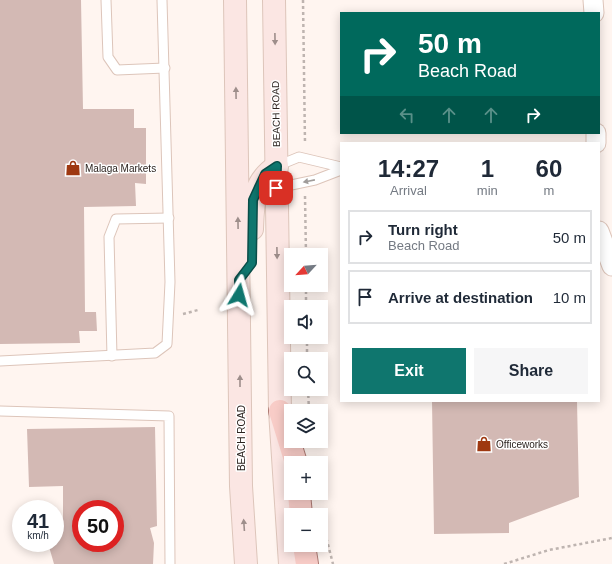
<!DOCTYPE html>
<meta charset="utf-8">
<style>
body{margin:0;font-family:Arial,sans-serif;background:#f6f6f7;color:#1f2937;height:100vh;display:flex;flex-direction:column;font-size:15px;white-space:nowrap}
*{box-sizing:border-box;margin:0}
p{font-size:13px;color:#747a83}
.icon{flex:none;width:22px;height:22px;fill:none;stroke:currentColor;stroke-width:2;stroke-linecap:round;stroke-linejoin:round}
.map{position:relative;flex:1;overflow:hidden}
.side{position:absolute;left:340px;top:142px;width:260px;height:260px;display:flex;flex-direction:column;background:#fff;border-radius:0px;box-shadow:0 2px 10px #0003}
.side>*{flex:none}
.banner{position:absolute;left:340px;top:12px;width:260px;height:122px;border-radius:0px;box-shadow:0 2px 10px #0003;background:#00695c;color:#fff;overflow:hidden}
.needle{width:26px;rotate:244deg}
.buttons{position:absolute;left:284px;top:248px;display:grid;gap:8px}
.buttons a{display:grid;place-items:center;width:44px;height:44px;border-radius:0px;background:#fff;box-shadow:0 2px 10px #0003;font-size:20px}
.speed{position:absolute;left:12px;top:500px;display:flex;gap:8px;font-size:20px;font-weight:700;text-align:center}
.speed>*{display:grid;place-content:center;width:52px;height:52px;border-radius:50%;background:#fff;box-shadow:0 2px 10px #0003;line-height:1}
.speed small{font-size:10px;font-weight:400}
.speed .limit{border:6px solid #d22;background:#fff;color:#111}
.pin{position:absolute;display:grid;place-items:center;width:34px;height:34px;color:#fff;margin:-17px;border-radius:8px;box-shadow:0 2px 6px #0006}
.me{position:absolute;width:44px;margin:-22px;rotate:8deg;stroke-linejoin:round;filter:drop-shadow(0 0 3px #0008)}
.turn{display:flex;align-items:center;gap:14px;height:84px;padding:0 12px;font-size:18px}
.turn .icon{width:52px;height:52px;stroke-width:2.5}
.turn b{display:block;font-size:28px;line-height:34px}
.lanes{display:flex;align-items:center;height:38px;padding:0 12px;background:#0003;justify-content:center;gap:20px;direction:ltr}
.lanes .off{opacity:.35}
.eta{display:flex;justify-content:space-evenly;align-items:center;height:68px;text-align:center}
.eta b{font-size:24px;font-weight:700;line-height:28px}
.button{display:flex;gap:8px;margin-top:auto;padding:8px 12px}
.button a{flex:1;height:46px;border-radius:0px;background:#0f766e;color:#fff;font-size:16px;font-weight:700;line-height:46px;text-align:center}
.button a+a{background:#f6f6f7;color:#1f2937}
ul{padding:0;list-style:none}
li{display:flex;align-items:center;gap:12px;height:54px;margin:0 8px 6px;padding:0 4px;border:2px solid #e0e1e3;border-radius:0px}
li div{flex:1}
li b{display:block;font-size:15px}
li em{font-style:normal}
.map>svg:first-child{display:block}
</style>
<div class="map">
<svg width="612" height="564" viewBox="0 0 612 564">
<rect width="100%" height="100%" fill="#fff5f0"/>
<!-- building -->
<g fill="#d3b9b4" fill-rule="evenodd">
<path d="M0,0h81l2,109h51v19h12v56l-11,-1 1,23 -52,1 1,105h11l1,19h-18l1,12 -80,1z"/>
<path d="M432,401h145l2,96 -70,26v10l-75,1z"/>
<path d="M155,427l2,99 -7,2 4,15 -1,21h-99l-6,-21h7v-8l8,-5v-44l-34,1 -2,-58zM81,509h34v34h-34z"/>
</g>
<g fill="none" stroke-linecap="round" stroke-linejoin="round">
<defs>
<g id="service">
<path d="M106,0l2,57 9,13 48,-2"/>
<path d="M277,166l22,-9 42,10"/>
<path d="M277,188l38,-8 26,-10"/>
<path d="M112,356l-3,-119 7,-18 53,-1"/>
<path d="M0,361l155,-8 12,-9 3,-62 -8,-282"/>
<path d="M0,411l169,5 1,148"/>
</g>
<g id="minor">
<path d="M593,0l1,13"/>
<path d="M596,133v10"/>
<path d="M599,231l13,35"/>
</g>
<g id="secondary">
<path d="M235,0l6,486 5,78"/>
<path d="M274,0l6,411 10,153"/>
<path d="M252,229c1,-27 1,-47 25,-63"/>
</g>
<g id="primary">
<path d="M280,411l16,52"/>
<path d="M299,493l2,22"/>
<path d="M304,545l3,19"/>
</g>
</defs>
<!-- service casing -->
<use href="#service" stroke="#ddc5ba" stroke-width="11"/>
<!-- minor casing -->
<use href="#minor" stroke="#ddc5ba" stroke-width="21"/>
<!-- secondary casing -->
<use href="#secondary" stroke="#ddc5ba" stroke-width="24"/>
<!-- primary casing -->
<use href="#primary" stroke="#ad7b74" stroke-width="24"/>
<!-- path -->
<g stroke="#beb4b0" stroke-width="2.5" stroke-dasharray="3 3" stroke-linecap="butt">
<path d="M303,0l2,143"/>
<path d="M305,196l1,59"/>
<path d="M306,285v22"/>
<path d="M183,314l15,-4"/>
<path d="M307,337v22"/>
<path d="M308,389l1,22"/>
<path d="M322,521l11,43"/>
<path d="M504,564l45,-14 63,-12"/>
</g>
<!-- service -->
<use href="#service" stroke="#fff" stroke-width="9"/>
<!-- minor -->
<use href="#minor" stroke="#fff" stroke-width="19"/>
<!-- secondary -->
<use href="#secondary" stroke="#fbe6e3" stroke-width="22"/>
<!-- primary -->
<use href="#primary" stroke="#f8ccc7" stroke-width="22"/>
</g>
<!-- one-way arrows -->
<defs><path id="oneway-solid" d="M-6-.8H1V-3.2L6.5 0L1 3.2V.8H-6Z"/></defs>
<g fill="#9e8e8b">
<use href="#oneway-solid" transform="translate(275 39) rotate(89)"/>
<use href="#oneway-solid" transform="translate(236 93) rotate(-91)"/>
<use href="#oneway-solid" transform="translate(238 223) rotate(-91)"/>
<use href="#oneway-solid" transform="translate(277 253) rotate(89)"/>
<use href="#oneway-solid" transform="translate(240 381) rotate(-90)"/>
<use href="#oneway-solid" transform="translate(244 525) rotate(-94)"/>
</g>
<use fill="#a09c9a" href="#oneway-solid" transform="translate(309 181) rotate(169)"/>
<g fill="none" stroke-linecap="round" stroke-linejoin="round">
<defs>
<path id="route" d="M239,295v-15l13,-17 1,-63 12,-26 12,-8 -1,22"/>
</defs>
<!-- route casing -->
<use href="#route" stroke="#0a4d48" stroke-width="10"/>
<!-- route -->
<use href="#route" stroke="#0f766e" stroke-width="7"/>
</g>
<!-- icons -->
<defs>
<symbol id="shop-bare" viewBox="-9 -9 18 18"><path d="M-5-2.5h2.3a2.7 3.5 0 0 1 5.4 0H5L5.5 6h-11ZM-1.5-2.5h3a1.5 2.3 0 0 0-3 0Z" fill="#9e3810" stroke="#fff" stroke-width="2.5" paint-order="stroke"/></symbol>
</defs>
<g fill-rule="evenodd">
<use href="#shop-bare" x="62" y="157" width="22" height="22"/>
<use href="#shop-bare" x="473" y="433" width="22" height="22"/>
</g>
<g text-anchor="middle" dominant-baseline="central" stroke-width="3" stroke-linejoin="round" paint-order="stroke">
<!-- street labels -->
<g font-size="10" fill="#2c231f" stroke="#fff">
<text transform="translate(276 114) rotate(-91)">BEACH ROAD</text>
<text transform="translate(241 438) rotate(-90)">BEACH ROAD</text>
</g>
<!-- poi labels -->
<g font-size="10" fill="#2c231f" stroke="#fff" text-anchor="start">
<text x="85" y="168">Malaga Markets</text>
<text x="496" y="444">Officeworks</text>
</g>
</g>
</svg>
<div class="buttons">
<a><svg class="needle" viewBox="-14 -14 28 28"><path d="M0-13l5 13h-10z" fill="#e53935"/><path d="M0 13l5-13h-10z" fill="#747a83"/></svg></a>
<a><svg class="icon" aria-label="sound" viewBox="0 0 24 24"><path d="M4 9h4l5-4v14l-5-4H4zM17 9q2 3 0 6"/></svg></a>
<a><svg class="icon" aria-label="search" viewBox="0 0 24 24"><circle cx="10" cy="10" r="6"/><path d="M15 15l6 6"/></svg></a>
<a><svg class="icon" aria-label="layers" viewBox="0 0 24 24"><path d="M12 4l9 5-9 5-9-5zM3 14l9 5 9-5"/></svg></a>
<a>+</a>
<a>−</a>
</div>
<div class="speed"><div>41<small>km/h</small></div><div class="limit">50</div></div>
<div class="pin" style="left:276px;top:188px;background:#d93025"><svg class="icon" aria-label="arrive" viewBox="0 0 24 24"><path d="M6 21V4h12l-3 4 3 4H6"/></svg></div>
<svg class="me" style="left:239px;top:295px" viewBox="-20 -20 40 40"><path d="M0-17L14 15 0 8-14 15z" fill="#0f766e" stroke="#fff" stroke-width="4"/></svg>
<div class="banner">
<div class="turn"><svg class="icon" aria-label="right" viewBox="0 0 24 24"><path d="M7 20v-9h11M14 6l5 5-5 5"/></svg><div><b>50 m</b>Beach Road</div></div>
<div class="lanes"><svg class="icon off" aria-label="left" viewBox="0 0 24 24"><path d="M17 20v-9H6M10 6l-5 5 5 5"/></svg><svg class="icon off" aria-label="ahead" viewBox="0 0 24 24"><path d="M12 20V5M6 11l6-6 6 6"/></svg><svg class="icon off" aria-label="ahead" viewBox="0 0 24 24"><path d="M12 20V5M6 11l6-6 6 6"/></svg><svg class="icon" aria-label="right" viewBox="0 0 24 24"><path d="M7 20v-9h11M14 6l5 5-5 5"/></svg></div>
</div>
<section class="side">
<div class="eta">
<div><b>14:27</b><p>Arrival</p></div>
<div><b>1</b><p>min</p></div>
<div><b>60</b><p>m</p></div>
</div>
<ul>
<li><svg class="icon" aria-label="right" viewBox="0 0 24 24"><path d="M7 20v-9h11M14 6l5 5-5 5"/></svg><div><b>Turn right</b><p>Beach Road</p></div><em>50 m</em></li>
<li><svg class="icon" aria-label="arrive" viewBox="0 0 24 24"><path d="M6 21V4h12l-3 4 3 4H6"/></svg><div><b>Arrive at destination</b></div><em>10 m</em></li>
</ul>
<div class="button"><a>Exit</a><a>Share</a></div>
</section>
</div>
